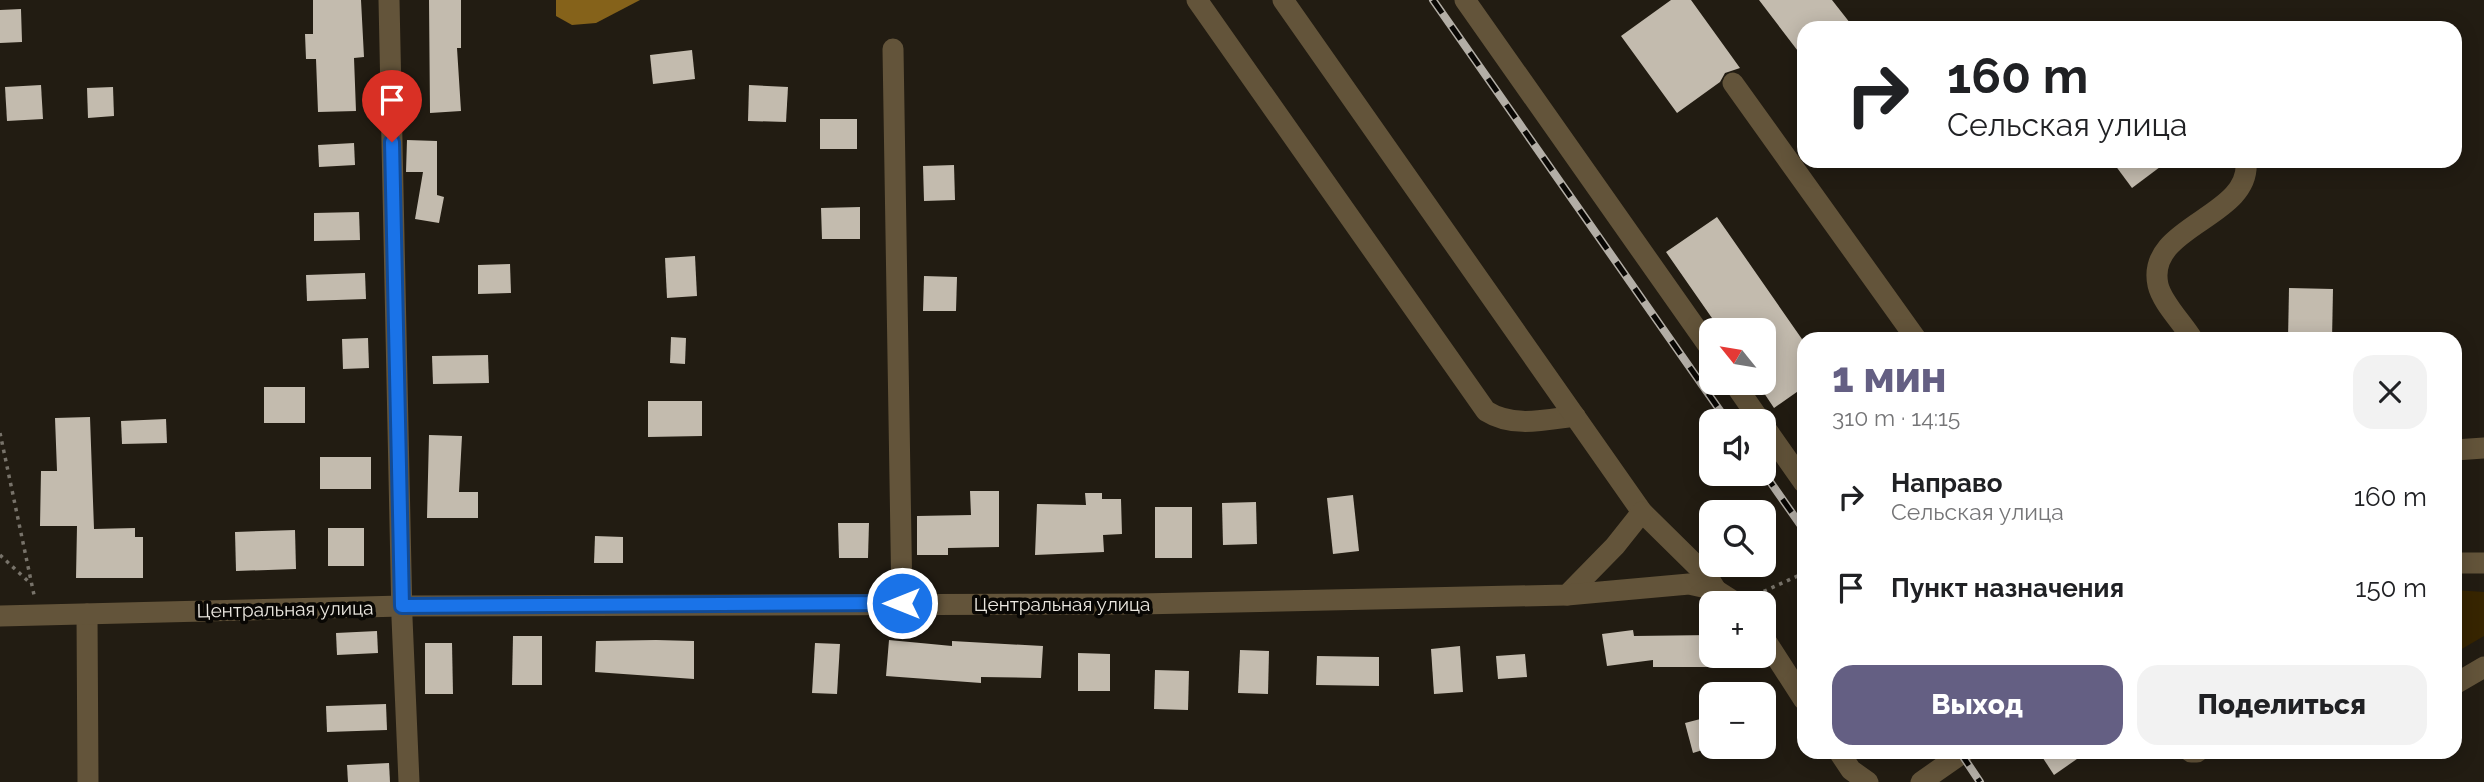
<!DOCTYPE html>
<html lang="ru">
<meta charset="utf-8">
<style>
body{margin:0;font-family:Raleway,sans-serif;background:#f2f2f2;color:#202124;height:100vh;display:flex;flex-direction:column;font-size:26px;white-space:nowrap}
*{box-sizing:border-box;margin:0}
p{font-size:23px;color:#757577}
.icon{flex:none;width:38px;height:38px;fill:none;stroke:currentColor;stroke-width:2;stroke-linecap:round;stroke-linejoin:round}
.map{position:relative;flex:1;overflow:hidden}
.side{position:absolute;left:1797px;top:332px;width:665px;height:427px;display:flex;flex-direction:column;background:#fff;border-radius:21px;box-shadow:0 4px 18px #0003}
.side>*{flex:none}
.hud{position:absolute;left:1797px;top:21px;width:665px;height:147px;border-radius:21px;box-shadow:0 4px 18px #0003;background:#fff;color:#202124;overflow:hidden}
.needle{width:46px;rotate:300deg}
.buttons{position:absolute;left:1699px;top:318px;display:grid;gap:14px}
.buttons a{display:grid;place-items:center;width:77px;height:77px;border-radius:14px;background:#fff;box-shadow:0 4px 18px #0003;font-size:35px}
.pin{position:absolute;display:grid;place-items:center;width:60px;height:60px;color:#fff;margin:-72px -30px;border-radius:50% 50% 50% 0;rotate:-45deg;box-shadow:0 0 7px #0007}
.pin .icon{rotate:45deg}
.me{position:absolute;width:77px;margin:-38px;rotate:270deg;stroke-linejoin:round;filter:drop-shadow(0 0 5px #0008)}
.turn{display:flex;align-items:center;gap:24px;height:147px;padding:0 35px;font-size:32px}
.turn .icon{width:91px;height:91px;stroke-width:2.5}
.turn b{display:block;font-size:49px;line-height:60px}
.round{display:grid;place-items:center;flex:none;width:74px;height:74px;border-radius:21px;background:#f2f2f2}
.headline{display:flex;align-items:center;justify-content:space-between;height:119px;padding:0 35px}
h1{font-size:42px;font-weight:800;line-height:52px;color:#645f83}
.primary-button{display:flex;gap:14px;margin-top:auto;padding:14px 35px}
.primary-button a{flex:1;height:80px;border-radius:21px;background:#645f83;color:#fff;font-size:28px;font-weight:800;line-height:80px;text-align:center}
.primary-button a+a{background:#f2f2f2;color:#202124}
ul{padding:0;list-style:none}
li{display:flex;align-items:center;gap:21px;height:91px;padding:0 35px}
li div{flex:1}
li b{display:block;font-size:26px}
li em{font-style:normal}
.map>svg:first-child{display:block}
</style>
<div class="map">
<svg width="2484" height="782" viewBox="0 0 2484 782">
<rect width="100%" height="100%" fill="#221c12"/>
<!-- green -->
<path fill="#372500" d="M2455,590l29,2v44l-29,17z"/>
<!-- water -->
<path fill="#85621a" d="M556,0h84l-44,23 -24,2 -16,-9z"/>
<!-- building -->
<g fill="#c3bbae">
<path d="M313,0h48l3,57 -10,1 2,53 -38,1 -2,-53h-10l-1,-25h8z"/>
<path d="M429,0h32v48h-4l4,63 -31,2z"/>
<path d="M1671,0h20l49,68 -15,5 -5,9 -43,31 -56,-77z"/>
<path d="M1759,0h73l22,28h-50v31z"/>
<path d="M21,9l1,33 -22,1v-33z"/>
<path d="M692,50l3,29 -42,5 -3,-29z"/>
<path d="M41,85l2,34 -36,2 -2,-34z"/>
<path d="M749,85l39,2 -2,35 -38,-1z"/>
<path d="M113,87l1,29 -26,2 -1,-30z"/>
<rect x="820" y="119" width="37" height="30"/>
<path d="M407,140l30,1v54l7,2 -5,26 -24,-4 8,-47h-17z"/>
<path d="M354,143l1,22 -36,2 -1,-22z"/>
<path d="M2112,161h56l-36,27z"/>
<path d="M954,165l1,35 -31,1 -1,-35z"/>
<path d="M860,207v32h-38l-1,-31z"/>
<path d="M359,212l1,28 -46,1v-28z"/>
<path d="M1717,217l87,125v45l-30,21 -10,-15v-62h-43l-55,-79z"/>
<path d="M695,256l2,40 -30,2 -2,-40z"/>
<path d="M510,264l1,29 -33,1v-29z"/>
<path d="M365,273l1,26 -59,2 -1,-26z"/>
<path d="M924,276l33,1 -1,34h-33z"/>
<path d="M2289,288l44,1 -1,51h-44z"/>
<path d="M671,337l15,1 -1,26 -15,-1z"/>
<path d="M368,338l1,30 -26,1 -1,-30z"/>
<path d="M488,355l1,28 -56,1 -1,-28z"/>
<rect x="264" y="387" width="41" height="36"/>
<path d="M648,401h54v35l-54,1z"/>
<path d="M90,417l4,112 41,-1v9h8v41h-67l1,-52h-37l1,-55h16l-2,-53z"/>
<path d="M166,419l1,24 -45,1 -1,-23z"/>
<path d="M429,435l33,1 -3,56h19v26h-51z"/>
<rect x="320" y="457" width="51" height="32"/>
<path d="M970,491h29v56l-51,1v7h-31v-39l54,-1z"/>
<path d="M1085,493h17v6h19l1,35 -19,1 1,17 -69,3 2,-51 49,1z"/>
<path d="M1353,495l6,56 -26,3 -6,-56z"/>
<path d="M1256,502l1,42 -34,1 -1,-42z"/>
<rect x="1155" y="507" width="37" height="51"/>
<path d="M838,523h31l-1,35h-29z"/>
<rect x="328" y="528" width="36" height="38"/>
<path d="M295,530l1,39 -60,2 -1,-39z"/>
<path d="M595,536l28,1v26h-29z"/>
<path d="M1633,630l1,6 78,-1v32h-59v-7l-46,6 -5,-32z"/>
<path d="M377,631l1,22 -41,2 -1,-22z"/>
<path d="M513,636h29v49h-30z"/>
<path d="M656,640l38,1v38l-99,-7 1,-31z"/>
<path d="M889,640l63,6v-5l91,5 -2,32 -60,-1v6l-95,-7z"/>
<path d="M425,643h27l1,51h-28z"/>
<path d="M815,643l25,1 -3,50 -25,-1z"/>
<path d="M1460,646l3,46 -29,2 -3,-45z"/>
<path d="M1240,650l29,1 -1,43 -30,-1z"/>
<path d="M1078,653l32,1v37h-32z"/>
<path d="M1525,654l2,23 -29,2 -2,-23z"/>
<path d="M1317,656l62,1v29l-63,-1z"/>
<path d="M1155,670l34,1 -1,39 -34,-1z"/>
<path d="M386,704l1,26 -60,2 -1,-26z"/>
<path d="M1712,716v31l-19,6 -8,-30z"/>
<path d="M2039,752h48l-33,23z"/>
<path d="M389,763l1,19h-42l-1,-17z"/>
</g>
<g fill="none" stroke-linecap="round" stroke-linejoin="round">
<!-- path -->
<g stroke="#78736a" stroke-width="3.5" stroke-dasharray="3.5 5" stroke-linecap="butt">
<path d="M0,433l34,162"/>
<path d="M0,555l30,28"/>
<path d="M1756,595l48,-22"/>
</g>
<!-- minor -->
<g stroke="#63543a" stroke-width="21">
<path d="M389,0l13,618 7,164"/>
<path d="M1197,0l289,411c27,17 58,9 89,5"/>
<path d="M1283,0l359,512 66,65 8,13"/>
<path d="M1465,0l247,351"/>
<path d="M893,49l9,554"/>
<path d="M1733,83l184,257"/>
<path d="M2193,340c-10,-17 -31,-37 -35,-55 -13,-60 94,-67 88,-124"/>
<path d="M1734,383l27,39"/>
<path d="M1764,426l40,57"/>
<path d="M2455,450l29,-2"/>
<path d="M2455,563h29"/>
<path d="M1567,595l48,-49 27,-34"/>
<path d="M87,614l1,168"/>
<path d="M0,616l402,-10 737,-2 428,-9 122,-11 27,6 22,14"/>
<path d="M1764,638l40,62"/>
<path d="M2455,684l29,-17"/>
<path d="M1839,752l12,18 17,12"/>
<path d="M2191,752h6"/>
<path d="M1921,782l43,-30"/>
</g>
<defs>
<g id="rail">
<path d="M1433,0l295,422"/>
<path d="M1764,473l40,57"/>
<path d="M1960,752l20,30"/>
</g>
</defs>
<!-- rail casing -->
<use href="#rail" stroke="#b3aea6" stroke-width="8"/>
<!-- rail -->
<use href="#rail" stroke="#090704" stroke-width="5" stroke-dasharray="16" stroke-linecap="butt"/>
</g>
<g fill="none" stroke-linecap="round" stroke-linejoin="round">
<defs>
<path id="route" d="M392,142l10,464 500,-3"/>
</defs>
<!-- route casing -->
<use href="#route" stroke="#114b97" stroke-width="18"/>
<!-- route -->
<use href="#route" stroke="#1a73e8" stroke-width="12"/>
</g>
<g text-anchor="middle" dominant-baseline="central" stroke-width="7" stroke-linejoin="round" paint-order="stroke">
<!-- street labels -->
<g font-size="19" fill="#ece8e1" stroke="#090704">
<text x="1062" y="604">Центральная улица</text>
<text transform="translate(285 609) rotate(-1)">Центральная улица</text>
</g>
</g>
</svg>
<div class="buttons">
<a><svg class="needle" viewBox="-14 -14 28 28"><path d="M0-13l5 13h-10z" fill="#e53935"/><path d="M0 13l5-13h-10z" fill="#757577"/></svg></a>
<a><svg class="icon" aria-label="sound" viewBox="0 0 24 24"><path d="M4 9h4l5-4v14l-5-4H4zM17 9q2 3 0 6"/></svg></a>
<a><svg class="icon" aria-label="search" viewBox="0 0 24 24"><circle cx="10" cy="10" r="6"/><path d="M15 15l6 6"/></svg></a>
<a>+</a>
<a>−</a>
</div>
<div class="pin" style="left:392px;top:142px;background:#d93025"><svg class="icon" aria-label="arrive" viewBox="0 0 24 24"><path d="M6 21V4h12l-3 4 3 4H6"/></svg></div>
<svg class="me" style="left:902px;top:603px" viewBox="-20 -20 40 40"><circle r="17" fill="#1a73e8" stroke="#fff" stroke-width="3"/><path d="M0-11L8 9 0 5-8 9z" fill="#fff"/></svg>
<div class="hud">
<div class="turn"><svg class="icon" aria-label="right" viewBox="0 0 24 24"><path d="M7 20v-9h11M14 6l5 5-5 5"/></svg><div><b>160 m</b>Сельская улица</div></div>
</div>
<section class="side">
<div class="headline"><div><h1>1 мин</h1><p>310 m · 14:15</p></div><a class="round"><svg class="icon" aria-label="close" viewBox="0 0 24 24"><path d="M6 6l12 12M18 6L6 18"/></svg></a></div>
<ul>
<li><svg class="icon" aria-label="right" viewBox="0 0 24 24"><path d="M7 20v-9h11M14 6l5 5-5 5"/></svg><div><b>Направо</b><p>Сельская улица</p></div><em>160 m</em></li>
<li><svg class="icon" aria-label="arrive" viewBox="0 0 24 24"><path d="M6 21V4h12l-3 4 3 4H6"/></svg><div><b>Пункт назначения</b></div><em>150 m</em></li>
</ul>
<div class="primary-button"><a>Выход</a><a>Поделиться</a></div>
</section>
</div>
